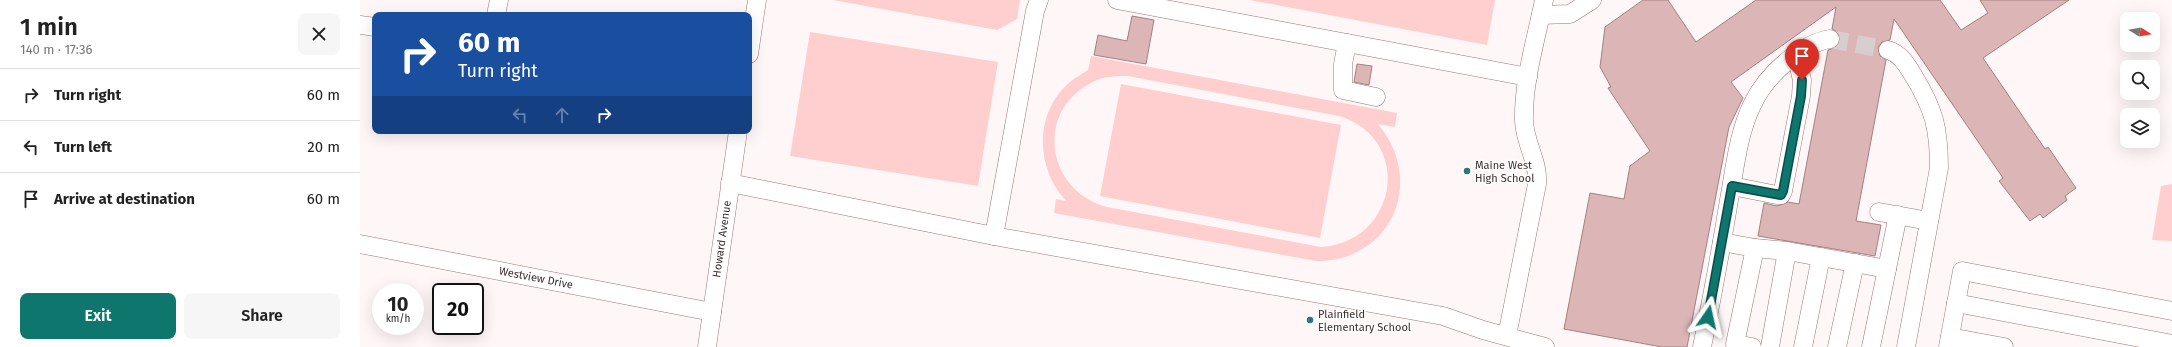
<!DOCTYPE html>
<meta charset="utf-8">
<style>
body{margin:0;font-family:"Fira Sans",sans-serif;background:#f6f6f6;color:#222;height:100vh;display:flex;flex-direction:column;font-size:15px;white-space:nowrap}
*{box-sizing:border-box;margin:0}
p{font-size:13px;color:#767676}
.icon{flex:none;width:22px;height:22px;fill:none;stroke:currentColor;stroke-width:2;stroke-linecap:round;stroke-linejoin:round}
.map{position:relative;flex:1;overflow:hidden}
.side{display:flex;flex-direction:column;background:#fff;width:360px}
.side>*{flex:none}
.top-card{position:absolute;left:12px;top:12px;width:380px;height:122px;border-radius:8px;box-shadow:0 4px 16px #0002;background:#1a4fa0;color:#fff;overflow:hidden}
.needle{width:26px;rotate:101deg}
.buttons{position:absolute;left:1760px;top:12px;display:grid;gap:8px}
.buttons a{display:grid;place-items:center;width:40px;height:40px;border-radius:8px;background:#fff;box-shadow:0 4px 16px #0002;font-size:20px}
.speed{position:absolute;left:12px;top:283px;display:flex;gap:8px;font-size:20px;font-weight:700;text-align:center}
.speed>*{display:grid;place-content:center;width:52px;height:52px;border-radius:50%;background:#fff;box-shadow:0 4px 16px #0002;line-height:1}
.speed small{font-size:10px;font-weight:400}
.speed .limit{border:2px solid #111;border-radius:6px;background:#fff;color:#111}
.pin{position:absolute;display:grid;place-items:center;width:34px;height:34px;color:#fff;margin:-41px -17px;border-radius:50% 50% 50% 0;rotate:-45deg;box-shadow:0 0 4px #0007}
.pin .icon{rotate:45deg}
.me{position:absolute;width:44px;margin:-22px;rotate:11deg;stroke-linejoin:round;filter:drop-shadow(0 0 3px #0008)}
.turn{display:flex;align-items:center;gap:14px;height:84px;padding:0 20px;font-size:18px}
.turn .icon{width:52px;height:52px;stroke-width:2.5}
.turn b{display:block;font-size:28px;line-height:34px}
.lanes{display:flex;align-items:center;height:38px;padding:0 20px;background:#0003;justify-content:center;gap:20px;direction:ltr}
.lanes .off{opacity:.35}
.round{display:grid;place-items:center;flex:none;width:42px;height:42px;border-radius:8px;background:#f6f6f6}
.summary{display:flex;align-items:center;justify-content:space-between;height:68px;padding:0 20px}
h1{font-size:24px;font-weight:600;line-height:30px}
.primary-button{display:flex;gap:8px;margin-top:auto;padding:8px 20px}
.primary-button a{flex:1;height:46px;border-radius:8px;background:#0f766e;color:#fff;font-size:16px;font-weight:600;line-height:46px;text-align:center}
.primary-button a+a{background:#f6f6f6;color:#222}
ul{padding:0;list-style:none}
li{display:flex;align-items:center;gap:12px;height:52px;padding:0 20px;border-top:1px solid #e0e0e0}
li div{flex:1}
li b{display:block;font-size:15px}
li em{font-style:normal}
main{display:flex;flex:1;min-height:0}
.map>svg:first-child{display:block}
</style>
<main>
<section class="side">
<div class="summary"><div><h1>1 min</h1><p>140 m · 17:36</p></div><a class="round"><svg class="icon" aria-label="close" viewBox="0 0 24 24"><path d="M6 6l12 12M18 6L6 18"/></svg></a></div>
<ul>
<li><svg class="icon" aria-label="right" viewBox="0 0 24 24"><path d="M7 20v-9h11M14 6l5 5-5 5"/></svg><div><b>Turn right</b></div><em>60 m</em></li>
<li><svg class="icon" aria-label="left" viewBox="0 0 24 24"><path d="M17 20v-9H6M10 6l-5 5 5 5"/></svg><div><b>Turn left</b></div><em>20 m</em></li>
<li><svg class="icon" aria-label="arrive" viewBox="0 0 24 24"><path d="M6 21V4h12l-3 4 3 4H6"/></svg><div><b>Arrive at destination</b></div><em>60 m</em></li>
</ul>
<div class="primary-button"><a>Exit</a><a>Share</a></div>
</section>
<div class="map">
<svg width="1812" height="347" viewBox="0 0 1812 347">
<rect width="100%" height="100%" fill="#fff6f7"/>
<!-- green -->
<g fill="#ffcfd0" fill-rule="evenodd">
<path d="M473,0h187l-3,19 -20,11z"/>
<path d="M890,0h245l-8,45z"/>
<path d="M450,32l188,30 -20,124 -188,-30z"/>
<path d="M731,56l306,57 -2,14 -17,-3c48,57 14,138 -62,137l-262,-48 2,-14 10,2c-31,-33 -32,-89 4,-119 6,-5 12,-8 18,-12zM768,76l211,40c75,23 59,126 -18,131l-214,-40c-62,-17 -73,-98 -12,-126 10,-5 22,-5 33,-5z"/>
<path d="M761,84l220,41 -21,113 -220,-42z"/>
<path d="M1812,184v57l-20,-1 9,-54z"/>
</g>
<!-- building -->
<g fill="#dcb6b6" stroke="#a48081">
<path d="M1283,0h25l28,42 60,-42h184l21,30 27,-17 -8,-13h89l-86,58 62,91 3,-2 28,41 -11,8 2,4 -24,18 -3,-4 -10,7 -31,-40 4,-3 -109,-159 -4,21 -8,2 -4,5 2,9 6,4 -30,161 25,4 -6,31 -117,-20 6,-33 13,3 11,-4 11,2 29,-154 9,-3 3,-6 -2,-9 -6,-3 4,-22 -105,75 12,16 -14,29 -42,220h-25l-98,-18 26,-136 34,6 6,-33 20,-15 -42,-63 3,-1 -11,-20 5,-40z"/>
<path d="M772,16l22,4 -8,44 -52,-9 4,-20 29,6z"/>
<path d="M997,64l15,2 -3,19 -15,-3z"/>
</g>
<g fill="none" stroke-linecap="round" stroke-linejoin="round">
<!-- minor-tunnel -->
<path stroke="#d8cecf" stroke-width="18" stroke-dasharray="18 9" stroke-linecap="butt" d="M1470,39l58,11"/>
<defs>
<g id="minor">
<path d="M757,0l230,43 -4,21v26l33,7"/>
<path d="M136,15l3,-15"/>
<path d="M1181,15l29,-1 22,-14"/>
<path d="M0,25l15,2"/>
<path d="M987,43l181,34"/>
<path d="M1528,50c13,4 18,14 25,25 21,34 26,53 26,93l-33,179"/>
<path d="M389,54l8,-54"/>
<path d="M370,183l264,53 449,80 40,14 62,17"/>
<path d="M1372,186l45,9h4l2,-4 18,-95 1,-16 -6,-25"/>
<path d="M1519,212l50,9"/>
<path d="M634,236l41,-225 4,-11"/>
<path d="M1362,242l33,6 32,3 100,18"/>
<path d="M0,244l352,68"/>
<path d="M1596,303l216,41"/>
<path d="M1147,336l30,-152c2,-22 -12,-40 -13,-63 -1,-40 12,-81 20,-121"/>
<path d="M1590,337l54,10"/>
<path d="M347,347l31,-216"/>
<path d="M1342,347c10,-49 19,-98 27,-147 6,-32 9,-67 24,-97 13,-27 47,-59 77,-64"/>
<path d="M1392,347l-17,-3 20,-96"/>
<path d="M1410,347l17,-96"/>
<path d="M1443,347l18,-90"/>
<path d="M1477,347l18,-84"/>
<path d="M1511,347l27,-132"/>
<path d="M1588,347l14,-76 210,40"/>
</g>
</defs>
<!-- minor casing -->
<use href="#minor" stroke="#9b7778" stroke-width="19"/>
<!-- minor -->
<use href="#minor" stroke="#fff" stroke-width="18"/>
</g>
<g fill="none" stroke-linecap="round" stroke-linejoin="round">
<defs>
<path id="route" d="M1348,317l24,-131 49,9 2,-4 18,-95 1,-16"/>
</defs>
<!-- route casing -->
<use href="#route" stroke="#0a4d48" stroke-width="10"/>
<!-- route -->
<use href="#route" stroke="#0f766e" stroke-width="7"/>
</g>
<!-- markers -->
<g fill="#2c7677" stroke="#fff" stroke-width="1.5">
<circle cx="1107" cy="171" r="4"/>
<circle cx="950" cy="320" r="4"/>
</g>
<g text-anchor="middle" dominant-baseline="central" stroke-width="3" stroke-linejoin="round" paint-order="stroke">
<!-- poi labels -->
<g font-size="11" fill="#3d2e2e" stroke="#fff" text-anchor="start">
<text x="1115" y="165">Maine West<tspan x="1115" dy="13">High School</tspan></text>
<text x="958" y="314">Plainfield<tspan x="958" dy="13">Elementary School</tspan></text>
</g>
<!-- street labels -->
<g font-size="11" fill="#3d2e2e" stroke="#fff">
<text transform="translate(362 239) rotate(-82)">Howard Avenue</text>
<text transform="translate(176 278) rotate(11)">Westview Drive</text>
</g>
</g>
</svg>
<div class="buttons">
<a><svg class="needle" viewBox="-14 -14 28 28"><path d="M0-13l5 13h-10z" fill="#e53935"/><path d="M0 13l5-13h-10z" fill="#767676"/></svg></a>
<a><svg class="icon" aria-label="search" viewBox="0 0 24 24"><circle cx="10" cy="10" r="6"/><path d="M15 15l6 6"/></svg></a>
<a><svg class="icon" aria-label="layers" viewBox="0 0 24 24"><path d="M12 4l9 5-9 5-9-5zM3 14l9 5 9-5"/></svg></a>
</div>
<div class="speed"><div>10<small>km/h</small></div><div class="limit">20</div></div>
<div class="pin" style="left:1442px;top:80px;background:#d93025"><svg class="icon" aria-label="arrive" viewBox="0 0 24 24"><path d="M6 21V4h12l-3 4 3 4H6"/></svg></div>
<svg class="me" style="left:1348px;top:317px" viewBox="-20 -20 40 40"><path d="M0-17L14 15 0 8-14 15z" fill="#0f766e" stroke="#fff" stroke-width="4"/></svg>
<div class="top-card">
<div class="turn"><svg class="icon" aria-label="right" viewBox="0 0 24 24"><path d="M7 20v-9h11M14 6l5 5-5 5"/></svg><div><b>60 m</b>Turn right</div></div>
<div class="lanes"><svg class="icon off" aria-label="left" viewBox="0 0 24 24"><path d="M17 20v-9H6M10 6l-5 5 5 5"/></svg><svg class="icon off" aria-label="ahead" viewBox="0 0 24 24"><path d="M12 20V5M6 11l6-6 6 6"/></svg><svg class="icon" aria-label="right" viewBox="0 0 24 24"><path d="M7 20v-9h11M14 6l5 5-5 5"/></svg></div>
</div>
</div>
</main>
